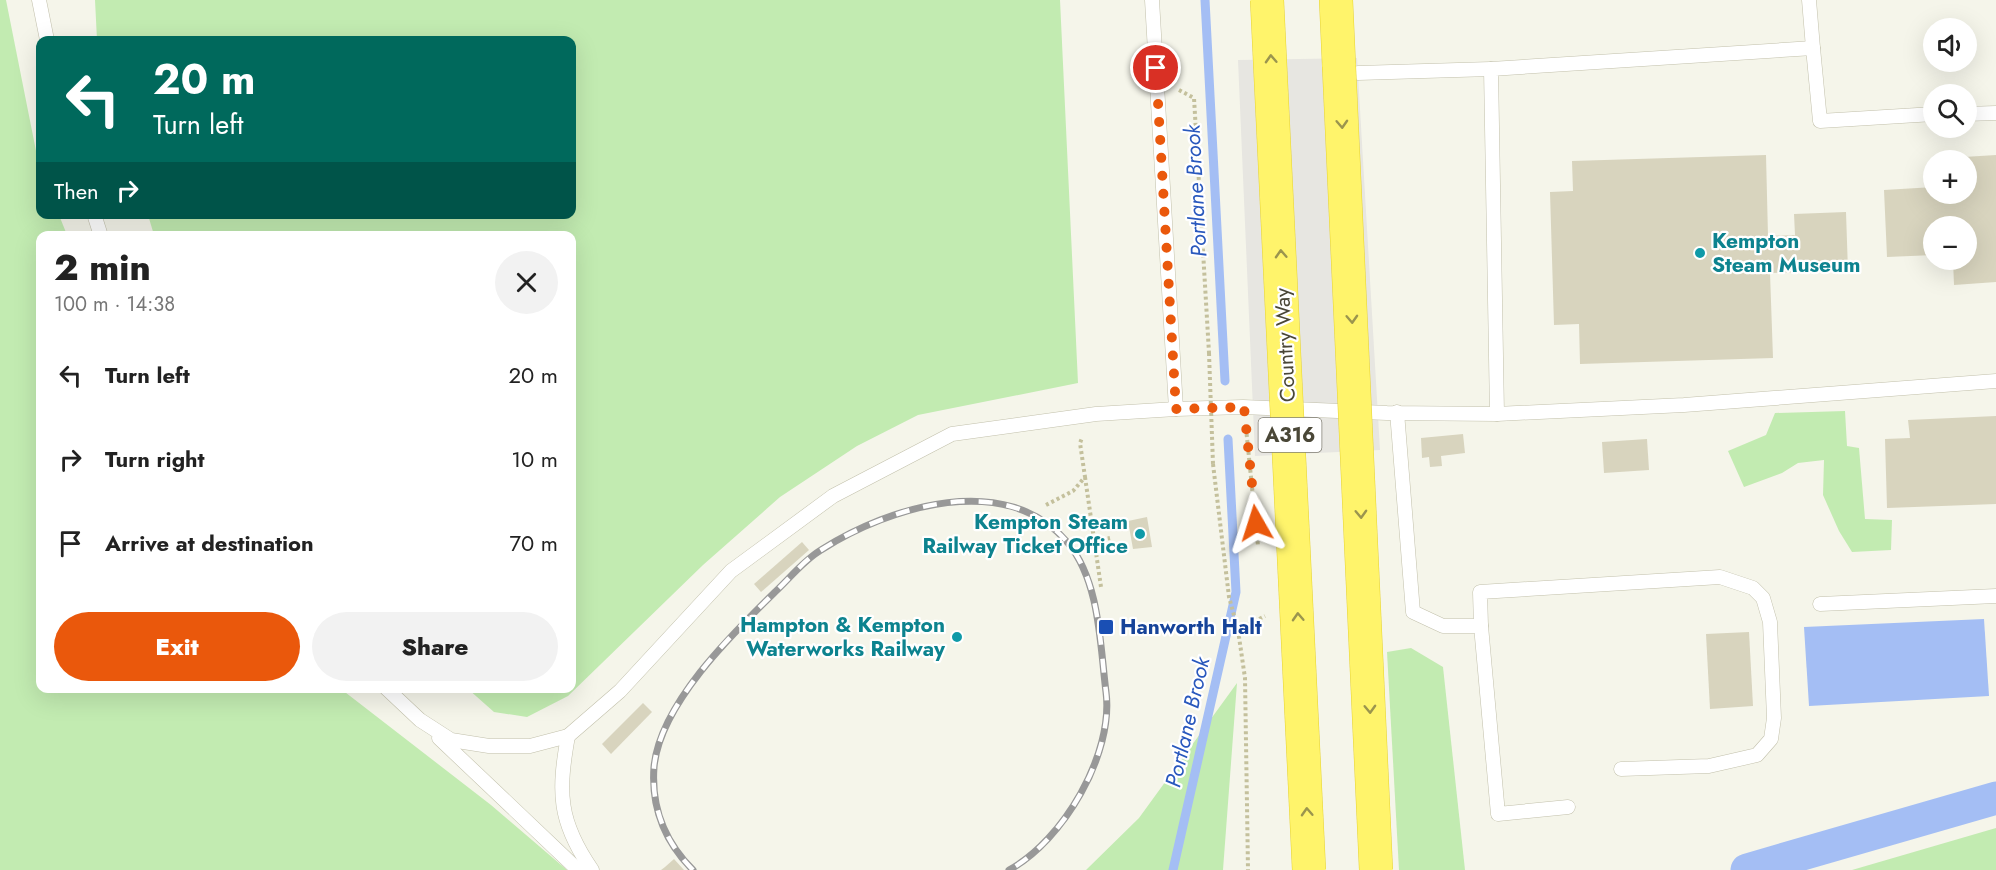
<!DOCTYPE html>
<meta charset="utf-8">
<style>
body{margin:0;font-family:Jost,sans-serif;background:#f2f2f2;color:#222;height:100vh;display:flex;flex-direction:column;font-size:22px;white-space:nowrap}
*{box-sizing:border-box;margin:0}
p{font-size:20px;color:#767676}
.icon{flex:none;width:33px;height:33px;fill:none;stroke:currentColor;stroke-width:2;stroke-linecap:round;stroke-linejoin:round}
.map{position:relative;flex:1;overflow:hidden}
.details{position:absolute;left:36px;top:231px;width:540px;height:462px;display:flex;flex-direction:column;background:#fff;border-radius:12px;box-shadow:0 6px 24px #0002}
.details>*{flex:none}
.guide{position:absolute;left:36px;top:36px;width:540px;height:183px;border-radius:12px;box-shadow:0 6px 24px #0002;background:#00695c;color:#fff;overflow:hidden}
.fabs{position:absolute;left:1923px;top:18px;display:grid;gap:12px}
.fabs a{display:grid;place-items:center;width:54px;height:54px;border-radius:50%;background:#fff;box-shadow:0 6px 24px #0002;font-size:30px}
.pin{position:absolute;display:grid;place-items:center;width:51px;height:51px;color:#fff;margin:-26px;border:3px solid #fff;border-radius:50%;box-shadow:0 2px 6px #0007}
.me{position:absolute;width:66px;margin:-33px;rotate:354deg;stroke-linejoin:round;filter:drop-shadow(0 0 4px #0008)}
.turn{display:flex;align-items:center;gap:21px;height:126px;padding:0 18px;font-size:27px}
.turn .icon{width:78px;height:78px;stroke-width:2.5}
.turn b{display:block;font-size:42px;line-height:51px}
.then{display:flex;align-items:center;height:57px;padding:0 18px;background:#0003;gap:12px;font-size:22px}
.round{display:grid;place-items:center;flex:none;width:63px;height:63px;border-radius:32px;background:#f2f2f2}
.summary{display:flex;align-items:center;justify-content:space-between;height:102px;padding:0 18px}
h1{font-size:36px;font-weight:800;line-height:45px}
.cta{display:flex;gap:12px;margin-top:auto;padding:12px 18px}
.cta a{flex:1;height:69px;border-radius:36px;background:#ea580c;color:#fff;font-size:24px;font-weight:800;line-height:69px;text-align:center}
.cta a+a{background:#f2f2f2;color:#222}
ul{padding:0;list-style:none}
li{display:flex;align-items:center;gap:18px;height:84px;padding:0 18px}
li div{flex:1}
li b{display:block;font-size:22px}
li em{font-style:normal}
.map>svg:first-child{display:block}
</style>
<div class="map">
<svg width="1996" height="870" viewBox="0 0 1996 870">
<rect width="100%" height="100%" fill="#f5f5ea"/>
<!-- green -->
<g fill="#c2ebb1">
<path d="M0,0h6l34,171v43l19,1 8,20 -27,1v452l301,1 150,116 76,65h-567z"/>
<path d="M95,0h965l18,383 -160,32 -61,31 -77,51 -77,68 -135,131 -41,21 -33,-5 -26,-23 104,-1v-452l-418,-1 -6,-20 424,-1v-174h-475z"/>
<path d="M1845,411l2,35 12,2 6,71 27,1 -1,30 -39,2 -13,-21 -16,-36 1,-35 -26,3 -16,10 -38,14 -16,-36 38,-16 9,-22z"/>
<path d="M1411,648l32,19 22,203h-66l-12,-218z"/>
<path d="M1237,683l-14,187h-137l53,-52z"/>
<path d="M1996,828v42h-144z"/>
</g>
<!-- parking -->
<path fill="#e7e6e1" d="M1357,58l23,392 -125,6 -17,-396z"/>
<!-- water -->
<path fill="#a4bef4" d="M1984,619l5,77 -180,10 -5,-79z"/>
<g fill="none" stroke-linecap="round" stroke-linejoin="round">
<!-- stream -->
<g stroke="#a4bef4" stroke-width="9">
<path d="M1205,0l20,381"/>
<path d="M1173,870l63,-278 -8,-153"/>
</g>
<!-- canal -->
<path stroke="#a4bef4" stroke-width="33" d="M1747,870l249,-72"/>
</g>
<!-- building -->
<g fill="#d8d4be">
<path d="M1766,155l2,81 27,-1 -1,-21 52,-2 2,59 -78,2 3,85 -193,6 -1,-40 -25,1 -4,-133 23,-1 -1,-30z"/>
<path d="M1996,155v127l-42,3 -1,-25h13v-34h-32v29l-47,2 -3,-67 50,-3v7h32l-2,-37z"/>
<path d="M1996,416v88l-109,4 -2,-69 25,-1 -2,-18z"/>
<path d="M1463,434l2,19 -24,3 1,10 -12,1 -1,-10 -7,1 -1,-20z"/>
<path d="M1647,439l2,31 -45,3 -2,-31z"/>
<path d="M1147,517l5,30 -19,2 -5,-28z"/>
<path d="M802,542l7,8 -48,42 -7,-8z"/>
<path d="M1749,632l4,74 -43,3 -4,-75z"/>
<path d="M643,703l9,9 -41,42 -9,-10z"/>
<path d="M674,859l10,11h-23l4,-3z"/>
</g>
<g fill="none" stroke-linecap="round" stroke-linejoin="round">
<defs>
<g id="lane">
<path d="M39,0l8,40"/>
<path d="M1152,0l24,409"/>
<path d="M1809,0l4,48"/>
<path d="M1358,73l133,-4"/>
<path d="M1966,114l30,-1"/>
<path d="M94,214l7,22"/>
<path d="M1397,412l16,200 30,14h38l-1,-34 240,-15 33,11 10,10 7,24 4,96 -3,21 -14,16 -48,11 -88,3"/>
<path d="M1497,414l-6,-345 322,-21 7,73 114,-7"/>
<path d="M1820,604l176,-8"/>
<path d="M1481,626l17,188 70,-7"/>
<path d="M386,688l34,32 31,20 38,6h41l38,-10 52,-45 111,-120 102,-75 119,-62 144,-20 80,-5 67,-2 144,6 110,1 187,-9 312,-24"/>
<path d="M568,736c-10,56 -10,85 24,134"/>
<path d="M439,738l139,132"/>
</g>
<path id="highway" d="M1336,0l3,66"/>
</defs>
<!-- lane casing -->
<use href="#lane" stroke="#c2c0ab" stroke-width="15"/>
<!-- highway casing -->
<use href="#highway" stroke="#e6d333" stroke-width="34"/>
<!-- path -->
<g stroke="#c4c09c" stroke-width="4" stroke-dasharray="3 3" stroke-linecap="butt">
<path d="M1179,90l15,8 15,255"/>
<path d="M1246,428l12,118"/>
<path d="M1213,464l16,133 9,33 7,48 3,192"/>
<path d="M1085,477l16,110"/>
<path d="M1046,505l27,-14 12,-14 -5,-34 2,-5"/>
<path d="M1096,541l14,-3"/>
<path d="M1238,630l27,-14"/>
</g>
<!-- lane -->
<use href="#lane" stroke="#fff" stroke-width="14"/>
<!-- highway -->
<use href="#highway" stroke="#fff46b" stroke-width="33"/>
<defs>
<path id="rail" d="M693,870c-28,-28 -42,-63 -39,-103 6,-63 78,-133 121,-175 15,-14 29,-32 46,-42 69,-44 186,-80 247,-7 32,39 32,102 38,149 8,62 -43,149 -97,178"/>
</defs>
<!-- rail casing -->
<use href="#rail" stroke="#989898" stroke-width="7"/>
<!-- rail -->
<use href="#rail" stroke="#fff" stroke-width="4.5" stroke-dasharray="14" stroke-linecap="butt"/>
<defs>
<g id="highway-bridge">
<path d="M1267,0l42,870"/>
<path d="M1339,66l37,804"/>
</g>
</defs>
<!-- highway-bridge casing -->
<use href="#highway-bridge" stroke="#e6d333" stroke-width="34" stroke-linecap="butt"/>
<!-- path-bridge -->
<path stroke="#c4c09c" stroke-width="4" stroke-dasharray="3 3" stroke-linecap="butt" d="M1209,353l4,111"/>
<!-- highway-bridge -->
<use href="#highway-bridge" stroke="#fff46b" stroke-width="33"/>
</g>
<!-- one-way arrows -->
<defs><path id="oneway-chevron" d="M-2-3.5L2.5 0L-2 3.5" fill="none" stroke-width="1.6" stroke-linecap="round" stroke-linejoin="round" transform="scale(1.5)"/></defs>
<g stroke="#9b954e">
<use href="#oneway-chevron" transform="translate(1271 59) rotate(-93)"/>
<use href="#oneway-chevron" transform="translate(1342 124) rotate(87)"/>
<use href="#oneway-chevron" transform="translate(1281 254) rotate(-93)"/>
<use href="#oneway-chevron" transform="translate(1352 319) rotate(87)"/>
<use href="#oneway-chevron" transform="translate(1361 514) rotate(88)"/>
<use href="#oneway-chevron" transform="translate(1298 617) rotate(-93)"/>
<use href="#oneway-chevron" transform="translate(1370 709) rotate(88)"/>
<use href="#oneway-chevron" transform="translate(1307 812) rotate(-93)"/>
</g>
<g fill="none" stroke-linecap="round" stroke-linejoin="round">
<!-- route -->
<path stroke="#ea580c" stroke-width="10" stroke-dasharray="0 18" d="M1156,68l20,341 68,-2 12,116"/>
</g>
<!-- markers -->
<g fill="#0f9aa8" stroke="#fff" stroke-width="2">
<circle cx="1700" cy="253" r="6"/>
<circle cx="1140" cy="534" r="6"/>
<circle cx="957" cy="637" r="6"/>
</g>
<rect fill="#1a4fb4" stroke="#fff" stroke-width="2" x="1098" y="619" width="16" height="16" rx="3"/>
<g text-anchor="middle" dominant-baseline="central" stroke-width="4.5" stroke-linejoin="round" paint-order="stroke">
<!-- shield labels -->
<rect fill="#fff" stroke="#807e73" stroke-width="1.5" x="1258.5" y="418" width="63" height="34" rx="4.5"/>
<g font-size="20" font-weight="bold" fill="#4a4737">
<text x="1290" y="435">A316</text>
</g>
<!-- culture labels -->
<g font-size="21" font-weight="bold" fill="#0d838f" stroke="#fff" text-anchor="end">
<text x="1712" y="241" text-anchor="start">Kempton<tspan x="1712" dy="24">Steam Museum</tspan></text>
<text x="1128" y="522">Kempton Steam<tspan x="1128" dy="24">Railway Ticket Office</tspan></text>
<text x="945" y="625">Hampton &amp; Kempton<tspan x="945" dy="24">Waterworks Railway</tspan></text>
</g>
<!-- street labels -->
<g font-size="21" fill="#4a4737" stroke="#fff">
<text transform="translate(1285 345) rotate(-93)">Country Way</text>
</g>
<!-- transit labels -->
<g font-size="21" font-weight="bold" fill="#164399" stroke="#fff" text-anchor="start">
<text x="1120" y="627">Hanworth Halt</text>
</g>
<!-- water labels -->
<g font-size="22" font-style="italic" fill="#2958bd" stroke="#fff">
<text transform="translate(1195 191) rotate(-93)">Portlane Brook</text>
<text transform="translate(1187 722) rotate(-77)">Portlane Brook</text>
</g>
</g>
</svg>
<div class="fabs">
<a><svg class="icon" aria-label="sound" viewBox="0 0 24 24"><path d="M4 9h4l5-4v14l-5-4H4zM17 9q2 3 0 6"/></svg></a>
<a><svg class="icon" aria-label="search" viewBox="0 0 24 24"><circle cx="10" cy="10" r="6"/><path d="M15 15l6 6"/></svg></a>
<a>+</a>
<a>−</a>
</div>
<div class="pin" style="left:1156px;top:68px;background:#d93025"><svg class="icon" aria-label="arrive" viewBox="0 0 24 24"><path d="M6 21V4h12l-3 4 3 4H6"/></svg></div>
<svg class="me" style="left:1256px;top:523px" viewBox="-20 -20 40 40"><path d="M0-17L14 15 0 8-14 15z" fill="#ea580c" stroke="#fff" stroke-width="4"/></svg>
<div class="guide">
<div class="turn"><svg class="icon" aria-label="left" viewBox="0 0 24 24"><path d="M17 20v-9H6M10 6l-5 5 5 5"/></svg><div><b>20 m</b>Turn left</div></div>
<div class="then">Then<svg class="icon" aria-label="right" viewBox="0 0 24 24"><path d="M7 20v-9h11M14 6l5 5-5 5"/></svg></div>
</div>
<section class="details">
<div class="summary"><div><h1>2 min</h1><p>100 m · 14:38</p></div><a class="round"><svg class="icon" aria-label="close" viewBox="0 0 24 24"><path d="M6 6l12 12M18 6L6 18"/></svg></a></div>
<ul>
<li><svg class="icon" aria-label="left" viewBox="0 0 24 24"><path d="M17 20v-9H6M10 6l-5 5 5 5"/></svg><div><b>Turn left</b></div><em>20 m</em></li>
<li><svg class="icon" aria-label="right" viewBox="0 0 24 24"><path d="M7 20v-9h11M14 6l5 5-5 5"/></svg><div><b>Turn right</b></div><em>10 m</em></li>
<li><svg class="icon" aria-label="arrive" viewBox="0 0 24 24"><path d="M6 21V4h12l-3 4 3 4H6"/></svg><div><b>Arrive at destination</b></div><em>70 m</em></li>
</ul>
<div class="cta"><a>Exit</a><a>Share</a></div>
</section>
</div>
